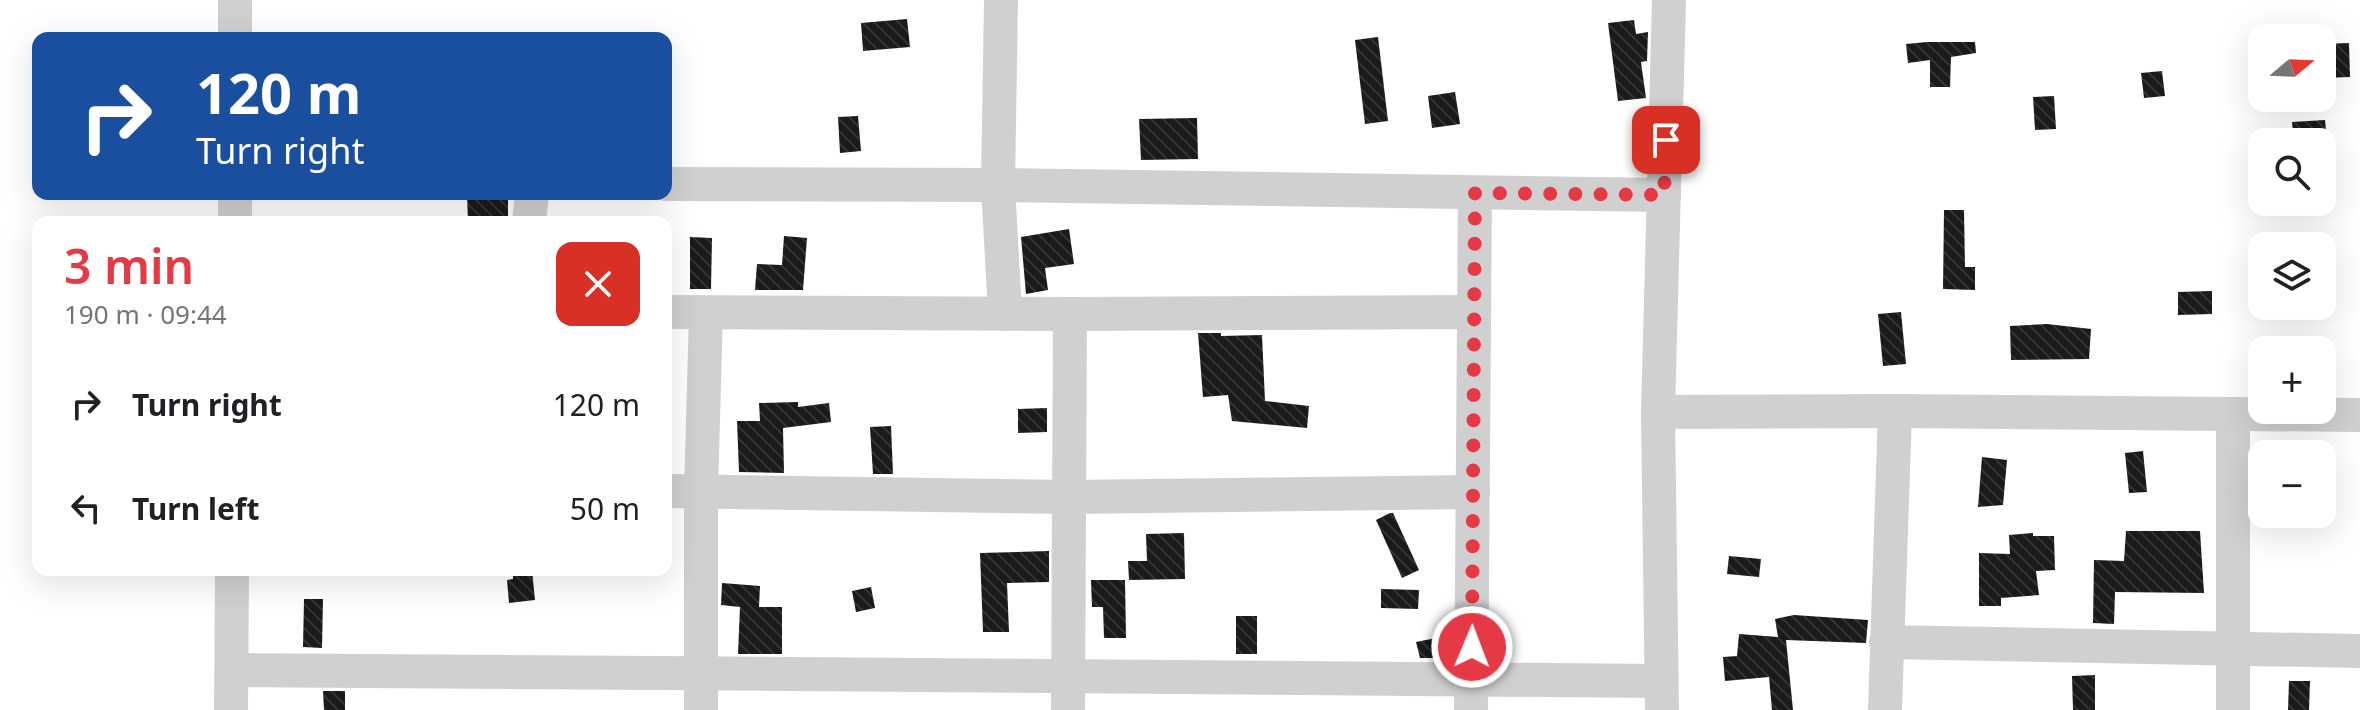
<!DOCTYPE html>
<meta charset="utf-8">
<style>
body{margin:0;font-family:"Noto Sans",sans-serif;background:#f2f2f2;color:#202124;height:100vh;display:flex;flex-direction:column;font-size:30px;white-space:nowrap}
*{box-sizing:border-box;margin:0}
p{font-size:26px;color:#757577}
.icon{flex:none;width:44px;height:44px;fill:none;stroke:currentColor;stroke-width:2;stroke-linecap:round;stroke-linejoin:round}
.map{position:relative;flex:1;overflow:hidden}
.details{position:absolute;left:32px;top:216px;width:640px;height:360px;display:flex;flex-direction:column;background:#fff;border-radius:16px;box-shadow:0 8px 32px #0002}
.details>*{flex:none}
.guide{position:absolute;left:32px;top:32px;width:640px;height:168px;border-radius:16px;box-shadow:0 8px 32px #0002;background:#1a4fa0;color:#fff;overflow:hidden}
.needle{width:52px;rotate:71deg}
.buttons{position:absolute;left:2248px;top:24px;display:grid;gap:16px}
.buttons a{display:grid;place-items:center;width:88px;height:88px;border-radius:16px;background:#fff;box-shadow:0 8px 32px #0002;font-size:40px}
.pin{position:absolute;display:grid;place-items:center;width:68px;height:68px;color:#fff;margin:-34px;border-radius:16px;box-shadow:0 4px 12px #0006}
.me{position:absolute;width:88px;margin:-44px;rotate:1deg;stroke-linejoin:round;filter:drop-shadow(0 0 6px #0008)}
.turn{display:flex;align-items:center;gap:28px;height:168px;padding:0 32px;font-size:36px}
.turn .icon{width:104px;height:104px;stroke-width:2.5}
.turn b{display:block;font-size:56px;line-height:68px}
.round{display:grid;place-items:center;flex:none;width:84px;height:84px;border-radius:16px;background:#f2f2f2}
.head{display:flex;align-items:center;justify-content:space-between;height:136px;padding:0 32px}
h1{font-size:48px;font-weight:600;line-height:60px;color:#e63946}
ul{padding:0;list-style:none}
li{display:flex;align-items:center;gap:24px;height:104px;padding:0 32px}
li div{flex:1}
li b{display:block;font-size:30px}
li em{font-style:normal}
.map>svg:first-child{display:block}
</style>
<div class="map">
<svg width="2360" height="710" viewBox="0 0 2360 710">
<defs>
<pattern id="building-back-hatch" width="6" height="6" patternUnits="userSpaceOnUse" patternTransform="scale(2)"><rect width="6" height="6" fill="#1a1a1a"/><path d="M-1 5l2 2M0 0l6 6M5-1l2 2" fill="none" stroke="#333"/></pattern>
</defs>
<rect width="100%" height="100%" fill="#fff"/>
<!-- building -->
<g fill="url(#building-back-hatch)">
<path d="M907,19l3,28 -47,4 -2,-28z"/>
<path d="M1634,20l2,14 12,-2 -1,29 -6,1 5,36 -28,3 -10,-78z"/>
<path d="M1378,37l10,84 -23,3 -10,-84z"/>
<path d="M1927,42h48l1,11 -25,4 -1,30h-20v-27l-22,3 -2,-19z"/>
<path d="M2349,43l1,34 -28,1v-34z"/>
<path d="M2162,71l3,25 -21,2 -3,-25z"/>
<path d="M1455,92l5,32 -28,4 -4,-32z"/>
<path d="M2054,96l2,33 -21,1 -2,-33z"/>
<path d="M858,116l3,35 -21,2 -2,-36z"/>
<path d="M1197,118l1,41 -57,1 -2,-41z"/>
<path d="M2325,120l2,22h-33l-2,-20z"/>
<path d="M467,194h41v28h-40z"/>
<path d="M1944,210h20l1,57h10v23l-32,-1z"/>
<path d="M1069,229l5,35 -29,4 3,22 -22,4 -5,-57z"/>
<path d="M784,236l23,2 -4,52h-48l2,-26 25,1z"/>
<path d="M690,237l22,1 -1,51h-21z"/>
<path d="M2212,291v23l-34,1v-23z"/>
<path d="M1901,312l5,52 -23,2 -5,-52z"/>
<path d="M2047,324l44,5 -2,30 -78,1 -1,-34z"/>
<path d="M1198,333h23v3l41,-1 3,66 44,5 -2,22 -75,-7 -4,-26 -25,2z"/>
<path d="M798,402v5l31,-4 2,19 -48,6 1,45 -45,-1 -2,-51h23l-1,-18z"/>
<path d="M1047,408v24l-29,1v-24z"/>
<path d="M891,426l2,48h-20l-3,-47z"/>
<path d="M2143,451l4,41 -18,1 -4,-40z"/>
<path d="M1982,457l25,3 -4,45 -25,2z"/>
<path d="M1390,513h3l26,57 -17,8 -26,-58z"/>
<path d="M2126,531h74l4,62 -89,-1 -1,32 -21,-1 1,-63 30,1z"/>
<path d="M1184,533l1,46 -56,1 -1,-19h19l-1,-27z"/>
<path d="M2033,533v3h21l1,34 -19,1 3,24 -38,3v8h-22v-53l31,1 -1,-19z"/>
<path d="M1049,551v31l-42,1 2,49h-26l-3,-79z"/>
<path d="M1729,556l32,3 -2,18 -32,-3z"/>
<path d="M513,570h19l3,30 -26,3 -2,-23 6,-1z"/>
<path d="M1091,580h34l1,58h-22l-1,-31h-11z"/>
<path d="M722,583l38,3 -1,21h23v47h-44l2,-47 -19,-2z"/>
<path d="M871,587l4,21 -19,4 -4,-21z"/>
<path d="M1381,589l38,1 -1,19 -37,-1z"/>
<path d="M304,599h19l-1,49 -19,-1z"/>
<path d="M1794,615l74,5 -2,23 -80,-3 7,70h-21l-3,-33 -44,4 -2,-24 14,-1 2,-22 39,3 -3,-18z"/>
<rect x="1236" y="616" width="21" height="38"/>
<path d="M1436,638l4,20h-20l-4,-16z"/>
<path d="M2095,675v35h-22l-1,-34z"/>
<path d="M2289,681h21l-1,29h-21z"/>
<path d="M323,691h22v19h-21z"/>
</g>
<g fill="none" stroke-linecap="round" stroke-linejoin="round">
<!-- minor -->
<g stroke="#d0d0d0" stroke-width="34">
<path d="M235,0v38"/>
<path d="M1001,0l-3,185 7,129"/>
<path d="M666,184l332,1 666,10"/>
<path d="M235,222v-28"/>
<path d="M529,222l3,-28"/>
<path d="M666,312l404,2 403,-2"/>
<path d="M1658,412l237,-1 465,4"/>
<path d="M666,491l403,6 404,-5"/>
<path d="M1886,642l474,9"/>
<path d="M232,670c476,6 953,4 1429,11"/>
<path d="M231,710l1,-140"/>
<path d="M701,710v-219l5,-178"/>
<path d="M1068,710l2,-396"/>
<path d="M1471,710l4,-517"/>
<path d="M1662,710l-4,-298 11,-412"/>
<path d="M1885,710l10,-299"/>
<path d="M2233,710v-296"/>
</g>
</g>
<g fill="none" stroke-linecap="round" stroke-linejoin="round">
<!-- route -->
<path stroke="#e63946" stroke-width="14" stroke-dasharray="0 25.2" d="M1472,647l3,-454 189,2 2,-55"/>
</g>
</svg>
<div class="buttons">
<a><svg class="needle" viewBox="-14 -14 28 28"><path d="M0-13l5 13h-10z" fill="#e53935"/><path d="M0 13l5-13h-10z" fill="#757577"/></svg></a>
<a><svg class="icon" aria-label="search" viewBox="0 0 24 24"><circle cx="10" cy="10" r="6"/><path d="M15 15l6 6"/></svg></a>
<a><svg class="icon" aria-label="layers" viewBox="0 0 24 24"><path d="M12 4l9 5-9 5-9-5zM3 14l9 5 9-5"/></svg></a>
<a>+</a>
<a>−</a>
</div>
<div class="pin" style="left:1666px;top:140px;background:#d93025"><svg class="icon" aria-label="arrive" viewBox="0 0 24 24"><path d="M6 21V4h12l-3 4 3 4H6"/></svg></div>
<svg class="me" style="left:1472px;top:647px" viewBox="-20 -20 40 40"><circle r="17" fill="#e63946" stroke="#fff" stroke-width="3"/><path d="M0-11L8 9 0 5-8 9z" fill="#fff"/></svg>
<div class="guide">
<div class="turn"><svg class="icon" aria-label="right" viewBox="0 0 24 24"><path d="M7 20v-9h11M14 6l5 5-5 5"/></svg><div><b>120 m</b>Turn right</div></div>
</div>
<section class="details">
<div class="head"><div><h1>3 min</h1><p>190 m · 09:44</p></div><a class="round" style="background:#d93025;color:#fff"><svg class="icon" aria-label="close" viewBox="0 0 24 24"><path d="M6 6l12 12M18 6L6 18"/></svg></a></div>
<ul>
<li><svg class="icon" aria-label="right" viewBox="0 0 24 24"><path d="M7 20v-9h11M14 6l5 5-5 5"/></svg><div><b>Turn right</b></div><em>120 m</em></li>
<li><svg class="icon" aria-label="left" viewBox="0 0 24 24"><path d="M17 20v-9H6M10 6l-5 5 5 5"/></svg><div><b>Turn left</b></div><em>50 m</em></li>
</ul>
</section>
</div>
